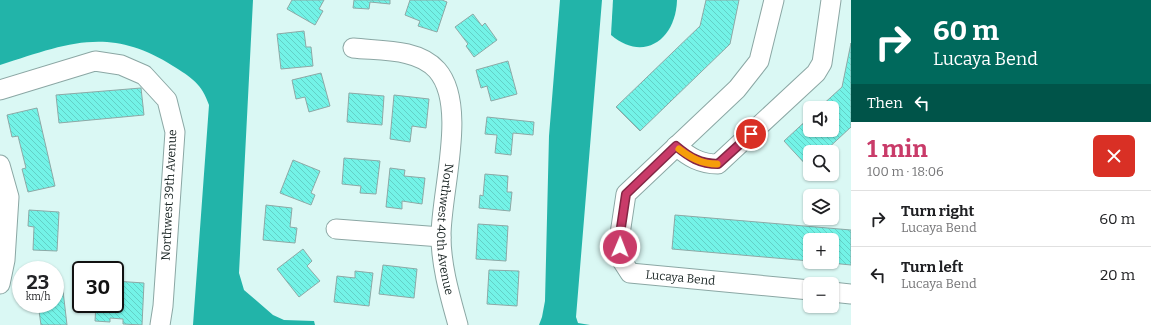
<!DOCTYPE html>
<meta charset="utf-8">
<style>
body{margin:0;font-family:Bitter,serif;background:#f6f6f6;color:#202124;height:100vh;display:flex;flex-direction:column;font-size:15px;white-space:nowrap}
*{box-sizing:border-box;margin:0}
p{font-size:13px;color:#757577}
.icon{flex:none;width:22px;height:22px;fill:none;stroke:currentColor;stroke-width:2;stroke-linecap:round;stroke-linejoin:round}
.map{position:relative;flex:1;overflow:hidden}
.side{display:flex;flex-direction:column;background:#fff;width:300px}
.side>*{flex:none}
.guide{background:#00695c;color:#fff;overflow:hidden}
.buttons{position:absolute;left:803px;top:101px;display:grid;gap:8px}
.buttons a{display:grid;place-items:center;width:36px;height:36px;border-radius:6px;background:#fff;box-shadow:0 1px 3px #0004;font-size:20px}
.speed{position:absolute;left:12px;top:261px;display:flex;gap:8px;font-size:20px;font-weight:700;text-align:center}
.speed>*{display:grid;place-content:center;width:52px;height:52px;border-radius:50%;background:#fff;box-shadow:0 1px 3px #0004;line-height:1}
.speed small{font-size:10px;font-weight:400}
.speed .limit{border:2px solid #111;border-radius:6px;background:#fff;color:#111}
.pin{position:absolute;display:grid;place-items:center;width:34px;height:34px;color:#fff;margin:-17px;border:2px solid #fff;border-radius:50%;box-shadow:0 1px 4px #0007}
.me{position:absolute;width:44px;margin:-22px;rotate:1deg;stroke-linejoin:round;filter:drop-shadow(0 0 3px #0008)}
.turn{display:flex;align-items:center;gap:14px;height:84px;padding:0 16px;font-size:18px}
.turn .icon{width:52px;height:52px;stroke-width:2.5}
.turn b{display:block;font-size:28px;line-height:34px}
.then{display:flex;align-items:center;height:38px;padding:0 16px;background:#0003;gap:8px;font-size:15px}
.round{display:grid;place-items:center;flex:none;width:42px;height:42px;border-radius:6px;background:#f6f6f6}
.head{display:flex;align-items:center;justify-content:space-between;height:68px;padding:0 16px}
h1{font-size:24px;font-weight:700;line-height:30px;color:#c93b69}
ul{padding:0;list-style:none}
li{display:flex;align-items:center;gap:12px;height:56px;padding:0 16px;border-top:1px solid #e0e0e0}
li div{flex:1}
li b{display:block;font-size:15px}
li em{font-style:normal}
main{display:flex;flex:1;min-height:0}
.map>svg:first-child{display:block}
</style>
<main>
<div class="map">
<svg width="851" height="325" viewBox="0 0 851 325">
<defs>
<pattern id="building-back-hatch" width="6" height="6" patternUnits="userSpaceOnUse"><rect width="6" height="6" fill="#73f3e7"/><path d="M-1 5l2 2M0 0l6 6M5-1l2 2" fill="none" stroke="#63d0c6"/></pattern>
</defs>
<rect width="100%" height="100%" fill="#daf8f4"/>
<!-- water -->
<g fill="#22b4a9">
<path d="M0,0h253l-14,273 5,17 29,25 11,5 30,1 1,4h-122l16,-220c-7,-21 -18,-28 -36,-39 -64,-41 -107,-22 -173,-1z"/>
<path d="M560,0h42l-26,317 2,6 12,2h-51l3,-8 3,-16 4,-165z"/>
<path d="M613,0h64c-1,39 -33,63 -66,35z"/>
</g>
<!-- building -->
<g fill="url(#building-back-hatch)" stroke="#8da9a6">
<path d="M292,0h32l-5,9 4,2 -8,14 -28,-16z"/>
<path d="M354,0h36v4l-20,-2 -1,7 -16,-1z"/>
<path d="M410,0h32l5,2 -10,30 -19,-6 2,-5 -15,-6z"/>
<path d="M706,0h33l-9,44 -90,87 -24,-24 84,-81z"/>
<path d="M473,14l9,12 3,-3 12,17 -23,17 -8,-11 2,-2 -13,-17z"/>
<path d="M304,31l2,16h5l2,19 -32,3 -4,-35z"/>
<path d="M851,43v84l-27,25h-14v13l-2,2 -24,-26 26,-24v13h22v-22h-13l23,-21z"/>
<path d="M508,61l9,33 -26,7 -4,-15 -6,2 -5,-18z"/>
<path d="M321,73l9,33 -21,6 -4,-15 -9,2 -4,-19z"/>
<path d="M141,88l3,27 -85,8 -3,-28z"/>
<path d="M349,93l35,3 -2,29 -35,-3z"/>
<path d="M394,95l35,4 -3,29 -14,-2 -2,16 -20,-3z"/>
<path d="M37,108l18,78 -27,6 -6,-23 4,-1 -8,-32 -6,1 -5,-22z"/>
<path d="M487,117l47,5 -1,13 -20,-2 -2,22 -16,-2 2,-18 -12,-1z"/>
<path d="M344,158l36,3 -4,33 -16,-1 1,-7 -19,-2z"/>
<path d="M293,160l27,11 -9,22 4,2 -4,10 -31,-12z"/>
<path d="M390,168l15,2 -1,6 21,2 -3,26 -20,-3v8l-16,-2z"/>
<path d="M485,174l23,2 -1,16h5l-2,19 -31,-3 1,-13 3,1z"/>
<path d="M266,205l26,3 -2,19 7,1 -2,15 -32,-3z"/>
<path d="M29,210l30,2 -2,39 -24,-1 1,-23 -6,-1z"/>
<path d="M675,215l176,15v35l-30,-3h11v-22h-22v21l-138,-12z"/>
<path d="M478,224l30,2 -2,35 -30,-2z"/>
<path d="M303,249l9,12 -5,5 13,15 -21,16 -22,-28z"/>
<path d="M383,265l34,4 -3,29 -35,-4z"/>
<path d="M489,270l30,1 -2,35 -30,-2z"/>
<path d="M355,271l18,2 -4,33 -35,-4 3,-26 18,2z"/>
<path d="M115,281l29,2 -2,42 -19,-1v-5l-13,-1v4l-15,-1 1,-17h19z"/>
<path d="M62,282l5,43h-26l-3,-21h17v-21z"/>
</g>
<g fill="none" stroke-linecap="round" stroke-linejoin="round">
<defs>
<g id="minor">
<path id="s1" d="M774,0l-15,61 -22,28 -111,105 -6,40 1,25 9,14 180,17"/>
<path id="s2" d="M353,48c26,3 65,0 84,22 31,35 4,121 4,166 0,30 9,60 17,89"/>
<path d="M0,90l95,-29 26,4 23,10 23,25 8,32 -12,174 -3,19"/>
<path d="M676,146c13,11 24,18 42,18l98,-91 6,-10 9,-63"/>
<path d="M0,165l9,32 -4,63 -5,24"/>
<path d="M336,229l105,8"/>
<path d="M832,292l19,2"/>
</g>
</defs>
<!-- minor casing -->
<use href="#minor" stroke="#8ba7a4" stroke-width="21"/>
<!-- minor -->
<use href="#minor" stroke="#fff" stroke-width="19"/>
</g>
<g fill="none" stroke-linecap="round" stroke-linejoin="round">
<defs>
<path id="route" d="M620,247v-13l6,-40 50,-48c13,11 24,18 42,18l33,-30"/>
</defs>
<!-- route casing -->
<use href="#route" stroke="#832644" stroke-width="10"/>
<!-- route -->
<use href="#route" stroke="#c93b69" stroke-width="7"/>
<!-- slow -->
<path stroke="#f59e0b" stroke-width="7" d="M679,149c12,9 23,15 38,15"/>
</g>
<g text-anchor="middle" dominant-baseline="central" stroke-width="3" stroke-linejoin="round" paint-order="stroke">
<!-- street labels -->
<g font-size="12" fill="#182322" stroke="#fff">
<text transform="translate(169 195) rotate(-87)">Northwest 39th Avenue</text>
<text stroke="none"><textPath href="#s2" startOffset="252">Northwest 40th Avenue</textPath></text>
<text stroke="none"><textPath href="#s1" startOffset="384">Lucaya Bend</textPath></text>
</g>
</g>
</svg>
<div class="buttons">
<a><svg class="icon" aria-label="sound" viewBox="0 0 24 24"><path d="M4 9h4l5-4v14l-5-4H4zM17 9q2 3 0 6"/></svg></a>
<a><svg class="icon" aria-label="search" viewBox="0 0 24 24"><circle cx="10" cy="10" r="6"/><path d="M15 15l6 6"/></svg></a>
<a><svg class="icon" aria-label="layers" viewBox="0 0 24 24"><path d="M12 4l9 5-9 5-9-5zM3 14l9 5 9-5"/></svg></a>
<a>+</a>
<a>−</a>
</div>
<div class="speed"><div>23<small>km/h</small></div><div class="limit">30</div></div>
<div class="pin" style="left:751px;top:134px;background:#d93025"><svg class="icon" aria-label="arrive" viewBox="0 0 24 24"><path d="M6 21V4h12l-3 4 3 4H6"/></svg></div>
<svg class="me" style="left:620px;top:247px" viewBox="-20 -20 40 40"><circle r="17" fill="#c93b69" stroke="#fff" stroke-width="3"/><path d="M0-11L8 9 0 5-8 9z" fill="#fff"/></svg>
</div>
<section class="side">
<div class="guide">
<div class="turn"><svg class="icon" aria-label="right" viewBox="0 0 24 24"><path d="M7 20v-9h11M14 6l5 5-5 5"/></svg><div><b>60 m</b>Lucaya Bend</div></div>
<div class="then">Then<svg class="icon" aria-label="left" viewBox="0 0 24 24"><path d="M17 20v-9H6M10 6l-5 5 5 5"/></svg></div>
</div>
<div class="head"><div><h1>1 min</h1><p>100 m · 18:06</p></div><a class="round" style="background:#d93025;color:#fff"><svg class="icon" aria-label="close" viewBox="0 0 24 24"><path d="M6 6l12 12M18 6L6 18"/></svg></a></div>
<ul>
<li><svg class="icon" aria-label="right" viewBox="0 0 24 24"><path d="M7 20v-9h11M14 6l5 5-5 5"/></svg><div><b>Turn right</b><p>Lucaya Bend</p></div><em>60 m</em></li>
<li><svg class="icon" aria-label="left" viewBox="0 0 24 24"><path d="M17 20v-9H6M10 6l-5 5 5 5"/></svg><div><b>Turn left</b><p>Lucaya Bend</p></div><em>20 m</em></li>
</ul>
</section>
</main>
